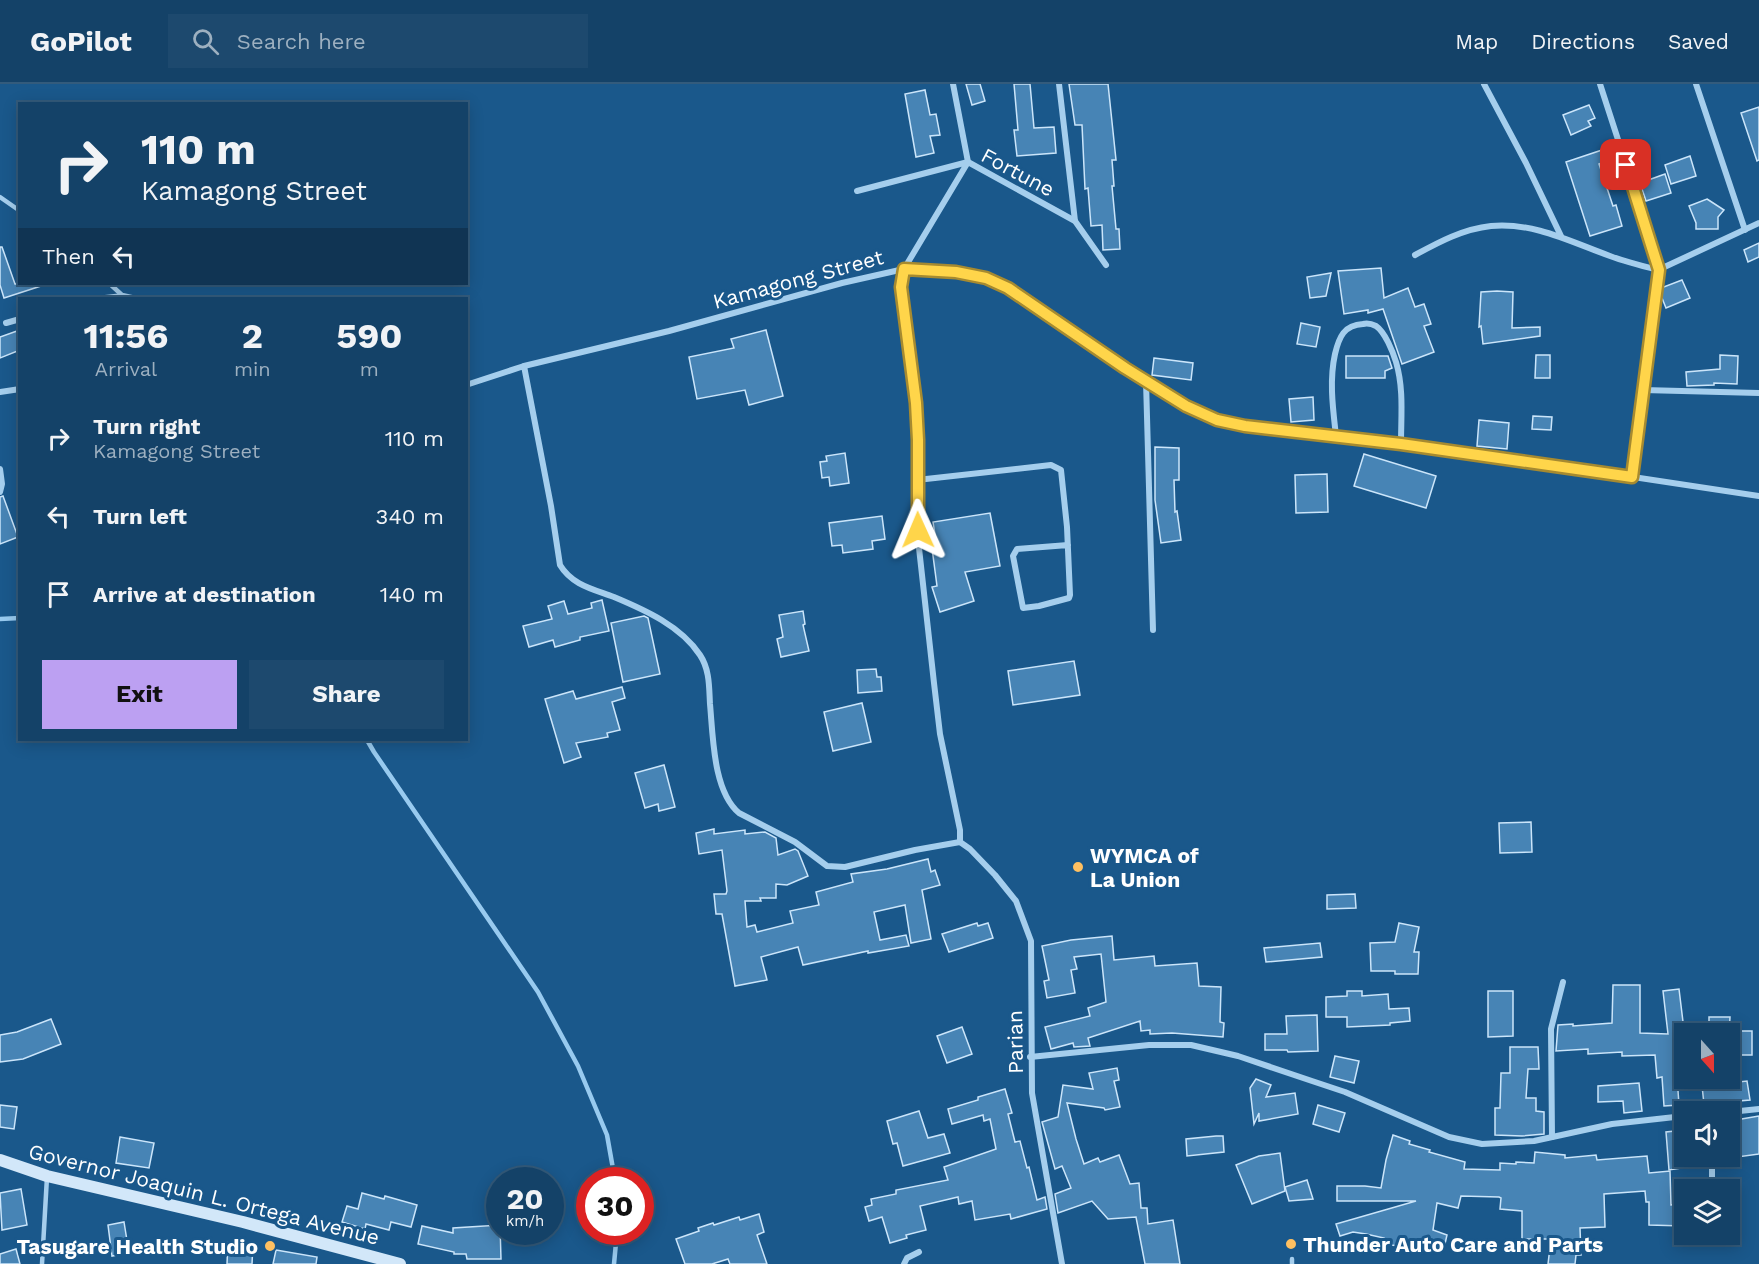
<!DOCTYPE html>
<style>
body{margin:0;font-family:"Work Sans",sans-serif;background:#1d496e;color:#f1f3f6;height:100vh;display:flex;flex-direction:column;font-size:22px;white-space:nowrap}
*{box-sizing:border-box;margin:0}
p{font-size:20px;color:#9db0c0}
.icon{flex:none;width:33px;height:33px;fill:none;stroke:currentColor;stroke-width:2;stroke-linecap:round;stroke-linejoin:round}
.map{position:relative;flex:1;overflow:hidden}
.side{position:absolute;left:18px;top:213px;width:450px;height:444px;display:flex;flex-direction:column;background:#144268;border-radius:0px;box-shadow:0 3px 15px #0003,0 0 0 2px #335b7c}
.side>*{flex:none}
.guide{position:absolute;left:18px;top:18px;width:450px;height:183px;border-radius:0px;box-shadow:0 3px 15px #0003,0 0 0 2px #335b7c;background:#144268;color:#f1f3f6;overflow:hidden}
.needle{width:39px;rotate:159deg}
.fabs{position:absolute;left:1674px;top:939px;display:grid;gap:12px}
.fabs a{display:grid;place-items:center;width:66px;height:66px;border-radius:0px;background:#144268;box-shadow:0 3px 15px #0003,0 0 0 2px #335b7c;font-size:30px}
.speed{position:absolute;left:486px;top:1083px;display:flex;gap:12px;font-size:30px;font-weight:700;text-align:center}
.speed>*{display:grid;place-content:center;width:78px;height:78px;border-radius:50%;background:#144268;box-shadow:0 3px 15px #0003,0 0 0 2px #335b7c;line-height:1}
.speed small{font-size:15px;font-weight:400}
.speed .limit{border:9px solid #d22;background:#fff;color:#111}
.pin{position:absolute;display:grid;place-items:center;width:51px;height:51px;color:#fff;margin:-26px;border-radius:12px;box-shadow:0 3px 9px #0006}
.me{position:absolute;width:66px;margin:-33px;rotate:359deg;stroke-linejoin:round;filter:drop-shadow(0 0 4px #0008)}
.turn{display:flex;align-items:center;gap:21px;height:126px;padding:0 24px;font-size:27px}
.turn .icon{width:78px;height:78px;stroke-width:2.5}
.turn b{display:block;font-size:42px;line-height:51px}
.then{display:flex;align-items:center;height:57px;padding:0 24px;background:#0003;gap:12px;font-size:22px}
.eta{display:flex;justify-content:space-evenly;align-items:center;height:102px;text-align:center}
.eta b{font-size:36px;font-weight:700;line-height:42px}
.primary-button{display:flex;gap:12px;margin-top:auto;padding:12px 24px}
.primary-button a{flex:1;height:69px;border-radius:0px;background:#bca0f2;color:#111;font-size:24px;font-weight:700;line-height:69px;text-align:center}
.primary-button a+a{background:#1d496e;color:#f1f3f6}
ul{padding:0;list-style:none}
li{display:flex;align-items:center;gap:18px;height:78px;padding:0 24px}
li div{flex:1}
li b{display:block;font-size:22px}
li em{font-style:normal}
header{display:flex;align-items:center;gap:36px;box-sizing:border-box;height:84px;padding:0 30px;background:#144268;border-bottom:2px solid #335b7c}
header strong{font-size:28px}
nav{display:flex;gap:33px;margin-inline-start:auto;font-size:21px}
.search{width:420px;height:54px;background:#1d496e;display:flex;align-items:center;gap:15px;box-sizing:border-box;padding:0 21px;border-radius:0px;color:#9db0c0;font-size:22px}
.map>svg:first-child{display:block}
</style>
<header>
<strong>GoPilot</strong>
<div class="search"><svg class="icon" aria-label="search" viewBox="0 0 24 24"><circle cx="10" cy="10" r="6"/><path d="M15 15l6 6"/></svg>Search here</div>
<nav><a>Map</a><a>Directions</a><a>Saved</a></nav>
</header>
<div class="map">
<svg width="1759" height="1180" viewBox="0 0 1759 1180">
<rect width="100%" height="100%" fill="#1a588b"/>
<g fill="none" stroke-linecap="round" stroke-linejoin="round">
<!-- stream -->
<g stroke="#98caef" stroke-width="4.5">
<path d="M0,535l20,-1"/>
<path d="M367,656l7,12 164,240 40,74 29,69 8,45"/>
<path d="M614,1180l3,-32"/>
</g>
</g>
<!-- building -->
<g fill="#4784b5" stroke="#cbe5fa" stroke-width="1.5">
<path d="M966,0h14l5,17 -13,4z"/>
<path d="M1014,0h16l4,44 20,-1 2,26 -39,3 -3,-26h4z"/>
<path d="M1069,0h39l8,76h-4l2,26h-2l4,43h3l1,20 -17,1 -1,-25 -11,1 -3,-38 -3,1 -3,-64h-7z"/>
<path d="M925,6l5,25 6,-1 4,21 -10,1 4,17 -18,4 -11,-63z"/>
<path d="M1589,21l6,13 -7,3 3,5 -20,9 -8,-20z"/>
<path d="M1759,23v53l-2,1 -16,-48z"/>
<path d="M1608,64l4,11 -13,5 14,42 3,-1 6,21 -32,10 -24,-74z"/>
<path d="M1690,72l6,20 -25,8 -6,-19z"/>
<path d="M1665,90l6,19 -25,8 -6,-18z"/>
<path d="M1707,115l17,11 -6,7v12h-22v-6l-7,-17z"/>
<path d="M1759,159v14l-11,5 -4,-12z"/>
<path d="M0,163h2l13,37h25l1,2 -37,12 -4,-13z"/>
<path d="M1381,184l3,30 24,-10 7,19 9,-3 7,20 -7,2 10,26 -32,12 -19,-55 -15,4v-3l-24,4 -6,-43z"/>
<path d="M1331,189l-5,23 -16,2 -3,-21z"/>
<path d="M1682,196l8,18 -24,10 -6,-15 1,-5z"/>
<path d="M1497,207l16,1 -1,36 28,-1v9l-57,8 -2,-18 -2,1 2,-35z"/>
<path d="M1301,239l19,4 -4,20 -19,-3z"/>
<path d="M766,246l17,66 -34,9 -4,-15 -48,9 -8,-42 45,-9 -3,-9z"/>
<path d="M17,247l3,8v11l-20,8v-21z"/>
<path d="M1536,271h14v23h-15z"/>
<path d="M1720,271l18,1 -1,28 -23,-1v2l-27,1 -1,-14 34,-3z"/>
<path d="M1346,272h42l4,12 -7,3v7h-39z"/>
<path d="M1154,274l39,5 -2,17 -39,-5z"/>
<path d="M1313,313l1,23 -23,2 -2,-23z"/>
<path d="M1533,332l19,1 -1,13 -19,-1z"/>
<path d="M1479,336l30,3 -2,26 -30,-3z"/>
<path d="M1155,363l24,1v32h-5l1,32 2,-1 4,29 -20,3 -6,-43z"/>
<path d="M845,369l4,30 -19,3 -1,-9 -7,1 -2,-16 7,-1 -1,-5z"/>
<path d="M1364,370l72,22 -10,32 -72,-22z"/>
<path d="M1327,390l1,38 -32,1 -1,-38z"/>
<path d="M3,412l15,41 -18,7v-47z"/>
<path d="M990,429l10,53 -35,6 9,29 -34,11 -8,-25 5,-1 -5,-38 5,-1 -4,-25z"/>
<path d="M882,432l3,23 -13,2 1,8 -30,4 -1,-8 -10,1 -3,-23z"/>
<path d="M602,516l7,31 -29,6v3l-25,7 -2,-7 -24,7 -6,-21 29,-7 -4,-13 16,-5 4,13 24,-6 -1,-5z"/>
<path d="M803,527l2,13 -2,1 6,26 -28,6 -4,-18 6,-2 -4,-22z"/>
<path d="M644,532l4,2 12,56 -37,8 -12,-59z"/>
<path d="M1074,577l6,34 -67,10 -5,-34z"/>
<path d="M876,585l1,8h4l1,14 -24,2 -1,-23z"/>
<path d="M622,603l3,11 -13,4 8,28 -13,3 1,4 -32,6 5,14 -17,6 -19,-64 28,-8 3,8z"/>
<path d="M862,619l9,39 -38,9 -9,-39z"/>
<path d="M664,681l11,42 -16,4 -1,-7 -13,4 -10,-35z"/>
<path d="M1531,738l1,30 -32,1 -1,-30z"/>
<path d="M714,745v5l31,-4v4l20,-2 11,6 2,17 17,-6 3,2 10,25 -21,9 -11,-1v14h-16l1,3h-16l2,26 8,-2 2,7 36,-9 -3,-12 29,-6 -3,-13 37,-10 -2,-8 36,-5 41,-10 3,13 4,-2 5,15 -18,5 9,49 -20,4 -6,-38 -31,7 6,28 26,-5 3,11 -41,7v-2l-65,14 -5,-18 -37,10 6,23 -32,6 -13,-72h-6l-2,-20h12l1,-3 -5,-41 -23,4 -3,-21z"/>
<path d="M1355,810l1,14 -29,1v-14z"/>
<path d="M977,839l1,3 10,-3 5,15 -44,14 -7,-18z"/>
<path d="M1399,839l20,4 -5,25h5l-1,22h-23v-3h-24l-1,-28 25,-1z"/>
<path d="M1112,852l2,24 40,-4 1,10 42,-3 2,23 22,1 -1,35 4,1 -1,14 -51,-4 -22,1v-4l-9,1 -1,-10 -52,17 2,8 -16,1 -1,-4 -22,6 -6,-22 45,-11 -2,-8 18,-6 -5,-48 -27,3 3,12 -6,1 4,23 -28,5 -3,-17 5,-1 -7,-34 29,-6z"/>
<path d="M1320,859l2,14 -56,5 -2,-14z"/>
<path d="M1613,901h27v48l28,1 -5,-43 16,-2 5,41v17h-2l2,29h-7l2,29 -15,1 -2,-29 -5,1 -2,-23 -33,1v-4l-34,2v-5l-32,2 2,-26 15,-1v2l39,-3z"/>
<path d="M1347,907h15v5l26,-2 1,15 20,-1 1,13 -20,2v2l-43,2v-10h-21v-20l21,-1z"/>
<path d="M1488,907h25v45l-25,1z"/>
<path d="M1317,931l1,36 -30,1 -1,-2h-22v-16h22l-1,-18z"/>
<path d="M1709,933h21l-1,17h-20z"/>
<path d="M51,935l10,25 -38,15 -23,3v-27l17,-3z"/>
<path d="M962,943l10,27 -25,9 -10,-27z"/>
<rect x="1734" y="947" width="18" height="24"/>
<path d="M1510,963h28l1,22h-11l-2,29h10v13l8,1v22l-22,2 -27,-1v-27h5l1,-35h9z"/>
<path d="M1335,972l24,5 -5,22 -24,-6z"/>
<path d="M1117,984l2,12 -5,1 6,26 -15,3 -1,-2 -37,-5 9,36 8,25 14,-6 2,4 19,-7 11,29 9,-1 2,25h6l1,16 25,-4 7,44h-35l-9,-47 -28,2 -16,-18 -34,12 -3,-19 16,-6 -9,-22 -7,3 -13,-47 16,-5 5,-32 30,4 -4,-16z"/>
<path d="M1256,995l15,6 -5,12 29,-4 3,21 -39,7v-8l-5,11 -4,-36z"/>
<path d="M1747,997l3,19 -46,4 -2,-18z"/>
<path d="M1639,999l3,28 -18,2 -1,-12 -25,1v-16z"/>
<path d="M1005,1005l7,24 -4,1 7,28 5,-1 7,27 2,-1 8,33 8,-3 2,12 -36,10 -1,-5 -35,6 -3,-19 -13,3 -1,-7 -38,9 6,24 -20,5 1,3 -17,5 -8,-26 -13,4 -4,-14 7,-2 -1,-6 25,-5v-4l52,-10 -4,-13 52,-18 -6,-30 -6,2 -1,-6 -31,9 -4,-15 30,-9v-3z"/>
<path d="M0,1021l17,2 -3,22 -14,-2z"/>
<path d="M1318,1021l27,8 -6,19 -26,-8z"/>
<path d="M919,1027l9,27 16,-4 6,19 -47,13 -6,-23 -4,1 -6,-23z"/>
<path d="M1759,1032v38l-29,4v-37z"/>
<path d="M1684,1046v26h23v8l-38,6 -3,-38z"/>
<path d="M1393,1051l17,6 -1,3 21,6 -1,2 36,10 -1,7 36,1v-7l16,1v-2l18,1 1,-11 30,3v3l31,-3 1,5 50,-4 2,17 21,-2 1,34 13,-1v22l-35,-1v-23h-3l-1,-11 -41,3 1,33 -25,1 1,27h-5l-1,9h-27l3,-25h-29v-28l-22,-2 1,-11 -2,-1 -38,-1 -3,12 -21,-5 -4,27 14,5 -3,13 -14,-4 -2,9 -45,-10 1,-5 -18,-4 -13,-2 -13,4 -4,-12 80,-23h-79v-15h28l16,2 5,-28z"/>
<path d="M1216,1052h7l1,16 -37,4 -1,-17z"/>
<path d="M120,1053l34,6 -5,25 -33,-5z"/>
<path d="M1280,1069l5,38 -33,13 -16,-39 23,-9z"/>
<path d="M1307,1096l6,19 -24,2 -4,-14z"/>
<path d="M21,1105l6,36 -25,5 -2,-37z"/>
<path d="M362,1109l22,6 1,-3 32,9 -6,22 -20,-5 -2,8 -23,-6 -1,5 -23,-7 5,-16 11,3z"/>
<path d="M759,1130l5,18 -7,3 10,29h-37l-2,-5 -16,5h-27l-9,-25 23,-8 -1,-3 15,-5 1,2 25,-8 1,3z"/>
<path d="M124,1138l5,31 -17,3 -4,-31z"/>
<path d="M500,1141l1,34h-34l-1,-5h-12v-2l-36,-8 4,-18 31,7v-5z"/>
<path d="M228,1158l25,1 -1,21h-25z"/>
<path d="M16,1165l4,15h-20v-10z"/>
<path d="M276,1166l41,7 -1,7h-43z"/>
</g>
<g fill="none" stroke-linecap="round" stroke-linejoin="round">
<!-- lane -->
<g stroke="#a5ceed" stroke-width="4.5">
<path d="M0,113l20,14"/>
<path d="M110,200l13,12"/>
<path d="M42,1180l5,-87"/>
<path d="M1292,1180v-5"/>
</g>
<!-- street -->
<g stroke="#a5ceed" stroke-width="6">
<path d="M953,0l15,78 -64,107 -3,18 15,116 2,37 -1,90 17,153 6,51 20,96v12"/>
<path d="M1059,0l16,137"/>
<path d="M1484,0l42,79 35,73"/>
<path d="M1600,0l46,142 12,44 -26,207"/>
<path d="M1696,0l49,146"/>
<path d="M857,107l111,-29 107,59 31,44"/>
<path d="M1415,171c24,-13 48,-26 76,-29 43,-4 80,16 119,30 16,6 32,10 48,14"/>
<path d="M1658,186l101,-47"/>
<path d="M105,214l18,-2 9,2"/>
<path d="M6,239l14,-4"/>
<path d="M524,282l145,-35 173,-48 62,-14 52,3 30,6 22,10 117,80 61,38 31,14 28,6 156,18 166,23 192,29"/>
<path d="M1146,297l7,249"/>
<path d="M466,301l58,-19 27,140 9,59c12,20 33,24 54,32 31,13 67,29 86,58 10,15 9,33 10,49 3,32 3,87 29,109l56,29 32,24 18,1 70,-17 45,-8"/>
<path d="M1643,306l116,3"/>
<path d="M0,308l20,-3"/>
<path d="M1336,352c-3,-27 -7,-55 -1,-82 4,-17 9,-29 28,-30 4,-1 9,0 13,2 9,6 17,26 20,36 8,27 5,54 5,82"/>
<path d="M0,385l2,15 -2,8"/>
<path d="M917,396l134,-15 10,5 6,57 3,68 -1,3 -30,8 -16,2 -10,-52 4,-7 51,-4"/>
<path d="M960,758l10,7 25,26 21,26 15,40 1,152 30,171"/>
<path d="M1030,973l119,-12h42l47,11 74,25 33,11 104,45 33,7 52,-3 78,-17 72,-8"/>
<path d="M1730,1028l29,-3"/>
<path d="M1552,1053l-1,-108 12,-47"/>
<path d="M1712,1072v34"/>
<path d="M904,1180l3,-6 12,-6"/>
</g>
<!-- secondary -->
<path stroke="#d2e7f9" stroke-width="12" d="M0,1076l47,16 196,46 157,42"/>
</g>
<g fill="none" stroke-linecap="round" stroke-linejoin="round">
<defs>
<path id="route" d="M918,446v-90l-2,-37 -15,-116 3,-18 52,3 30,6 22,10 117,80 61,38 31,14 28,6 156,18 231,33 27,-207 -33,-105"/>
</defs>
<!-- route casing -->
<use href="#route" stroke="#a68a30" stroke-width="15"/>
<!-- route -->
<use href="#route" stroke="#ffd54a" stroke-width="10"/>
</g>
<!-- markers -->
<g fill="#ffc061" stroke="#1a588b" stroke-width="2">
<circle cx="1078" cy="783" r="6"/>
<circle cx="1291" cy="1160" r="6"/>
<circle cx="270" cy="1162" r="6"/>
</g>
<g text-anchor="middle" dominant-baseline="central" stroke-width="6" stroke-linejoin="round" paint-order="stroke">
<!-- street labels -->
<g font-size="21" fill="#fff" stroke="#1a588b">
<text transform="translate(1018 88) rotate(28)">Fortune</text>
<text transform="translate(798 195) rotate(-15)">Kamagong Street</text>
<text transform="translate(1015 958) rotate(-91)">Parian</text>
<text transform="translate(204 1110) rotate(14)">Governor Joaquin L. Ortega Avenue</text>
</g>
<!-- poi labels -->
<g font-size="21" font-weight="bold" fill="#fff" stroke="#1a588b" text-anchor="start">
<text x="1090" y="771">WYMCA of<tspan x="1090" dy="24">La Union</tspan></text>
<text x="1303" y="1160">Thunder Auto Care and Parts</text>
<text x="258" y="1162" text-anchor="end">Tasugare Health Studio</text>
</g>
</g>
</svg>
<div class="fabs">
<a><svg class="needle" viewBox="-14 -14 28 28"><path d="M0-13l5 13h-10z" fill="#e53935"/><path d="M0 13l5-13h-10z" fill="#9db0c0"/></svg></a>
<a><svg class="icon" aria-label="sound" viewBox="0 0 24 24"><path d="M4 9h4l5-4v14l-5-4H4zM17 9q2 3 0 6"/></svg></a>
<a><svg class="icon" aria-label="layers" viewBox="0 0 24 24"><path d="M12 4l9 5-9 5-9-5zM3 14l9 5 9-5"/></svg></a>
</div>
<div class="speed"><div>20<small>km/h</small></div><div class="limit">30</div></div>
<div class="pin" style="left:1626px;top:81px;background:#d93025"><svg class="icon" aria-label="arrive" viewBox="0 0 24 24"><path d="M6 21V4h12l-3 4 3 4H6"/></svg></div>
<svg class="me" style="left:918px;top:446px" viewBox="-20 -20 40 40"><path d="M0-17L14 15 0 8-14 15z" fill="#ffd54a" stroke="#fff" stroke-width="4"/></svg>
<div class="guide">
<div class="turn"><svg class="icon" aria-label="right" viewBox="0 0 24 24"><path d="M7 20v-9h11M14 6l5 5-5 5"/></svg><div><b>110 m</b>Kamagong Street</div></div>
<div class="then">Then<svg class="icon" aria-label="left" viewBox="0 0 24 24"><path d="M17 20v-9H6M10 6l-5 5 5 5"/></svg></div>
</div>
<section class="side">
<div class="eta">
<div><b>11:56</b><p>Arrival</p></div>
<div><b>2</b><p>min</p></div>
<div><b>590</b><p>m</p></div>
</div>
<ul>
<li><svg class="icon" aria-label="right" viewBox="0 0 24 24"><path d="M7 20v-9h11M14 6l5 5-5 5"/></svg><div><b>Turn right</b><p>Kamagong Street</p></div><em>110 m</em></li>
<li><svg class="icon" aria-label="left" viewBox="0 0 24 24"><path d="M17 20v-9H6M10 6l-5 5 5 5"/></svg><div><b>Turn left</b></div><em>340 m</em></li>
<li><svg class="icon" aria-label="arrive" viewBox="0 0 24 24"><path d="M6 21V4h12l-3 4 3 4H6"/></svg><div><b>Arrive at destination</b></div><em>140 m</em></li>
</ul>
<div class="primary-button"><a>Exit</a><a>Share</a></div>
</section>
</div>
